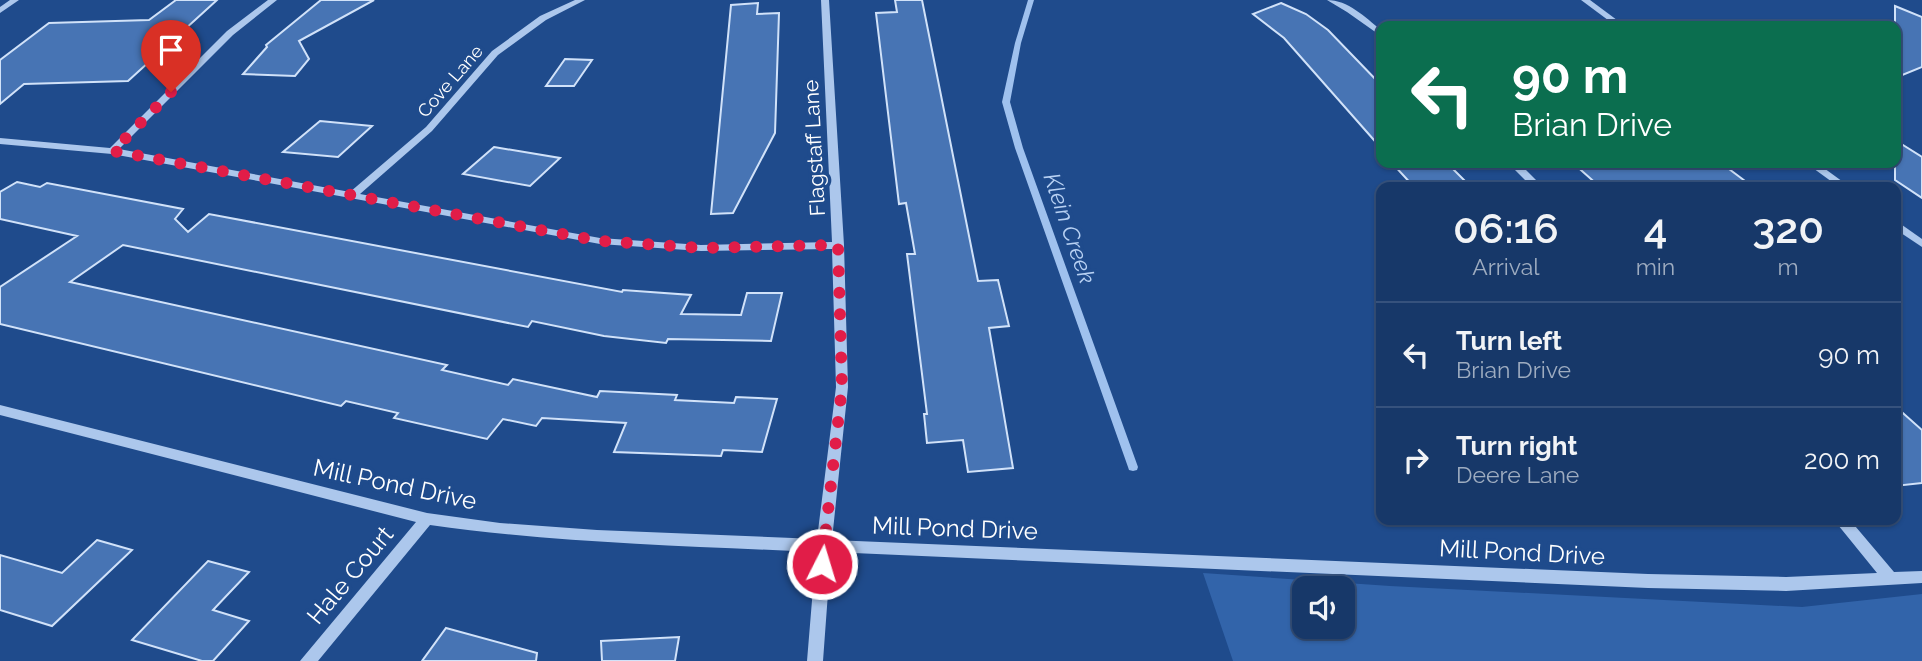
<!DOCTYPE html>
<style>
body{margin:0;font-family:Raleway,sans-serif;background:#244371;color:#f1f3f6;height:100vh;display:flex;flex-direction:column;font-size:26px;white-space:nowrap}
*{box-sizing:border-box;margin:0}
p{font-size:23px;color:#9eacc0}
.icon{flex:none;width:38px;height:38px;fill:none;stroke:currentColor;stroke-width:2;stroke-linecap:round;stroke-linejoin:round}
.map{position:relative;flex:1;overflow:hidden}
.sheet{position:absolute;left:1376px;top:182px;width:525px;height:343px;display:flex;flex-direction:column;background:#173869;border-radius:14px;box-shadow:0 2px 5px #0004,0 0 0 2px #36527d}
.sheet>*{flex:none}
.hud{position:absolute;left:1376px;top:21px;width:525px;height:147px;border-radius:14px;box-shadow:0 2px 5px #0004,0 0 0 2px #36527d;background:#0b6e4f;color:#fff;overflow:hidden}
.fabs{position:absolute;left:1292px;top:576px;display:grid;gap:14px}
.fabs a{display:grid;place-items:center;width:63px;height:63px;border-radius:14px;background:#173869;box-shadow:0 2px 5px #0004,0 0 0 2px #36527d;font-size:35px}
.pin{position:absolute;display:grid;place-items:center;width:60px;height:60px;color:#fff;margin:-72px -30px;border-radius:50% 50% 50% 0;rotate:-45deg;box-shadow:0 0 7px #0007}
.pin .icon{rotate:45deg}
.me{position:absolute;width:77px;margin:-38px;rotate:5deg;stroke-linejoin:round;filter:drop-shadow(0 0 5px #0008)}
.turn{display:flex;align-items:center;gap:24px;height:147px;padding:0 21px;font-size:32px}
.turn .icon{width:91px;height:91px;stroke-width:2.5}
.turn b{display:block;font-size:49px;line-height:60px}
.eta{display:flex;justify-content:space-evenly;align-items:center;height:119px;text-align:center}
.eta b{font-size:42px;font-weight:600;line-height:49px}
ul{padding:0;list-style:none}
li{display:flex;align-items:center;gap:21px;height:105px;padding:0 21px;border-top:2px solid #36527d}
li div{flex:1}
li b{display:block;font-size:26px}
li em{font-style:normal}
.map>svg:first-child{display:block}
</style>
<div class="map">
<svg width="1922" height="661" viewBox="0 0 1922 661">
<rect width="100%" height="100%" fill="#1f4b8c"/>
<!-- green -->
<path fill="#3264aa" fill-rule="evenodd" d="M1203,573l187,13 412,21 120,-13v67h-689zM1304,588h38v38h-38z"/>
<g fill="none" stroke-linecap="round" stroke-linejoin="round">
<!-- stream -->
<path fill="#9fc1ee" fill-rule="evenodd" d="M1028,0h6l-13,43 -11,59 13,46 115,319 -1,3 -4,1 -4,-1 -1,-3 -113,-319 -13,-46 13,-59z"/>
</g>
<!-- building -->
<g fill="#4774b4" stroke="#d1e2f9" stroke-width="2">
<path d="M176,0h41l-89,81 -104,3 -24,20v-44l49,-37 100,-3z"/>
<path d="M321,0h53l-75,41 10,18 -14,17 -52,-2 24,-27 -1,-2z"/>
<path d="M895,0h27l56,281 20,-1 11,46 -20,2 24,140 -45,4 -5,-32 -36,3 -3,-29h3l-20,-160h8l-9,-51 -7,1 -23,-191 21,-1z"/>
<path d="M758,3l-1,11 22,-1 -4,120 -42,80 -22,1 20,-209z"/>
<path d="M1281,3l25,11 22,16 53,55v63l-97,-110 -31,-24z"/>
<path d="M1895,6l27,11v50l-27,11z"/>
<path d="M565,59l27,1 -18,26h-28z"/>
<path d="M320,121l52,5 -34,31 -55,-5z"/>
<path d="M1895,140l27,17v41l-27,-18z"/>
<path d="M494,147l66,11 -30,28 -67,-12z"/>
<path d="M1392,163h55l24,24h-57z"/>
<path d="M1573,163h148l32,24h-153z"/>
<path d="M17,182l23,5 7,-4 136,26 -8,10 13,13 21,-18 413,78 1,-2 68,5 -10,19 60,1 6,-22h35l-11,48 -103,-2 -2,4 -62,-7 -72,-15 -4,6 -405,-82 -53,37 377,83 -5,5 66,15 5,-6 84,18 3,-6 77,4 -2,5 59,3 2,-6 41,2 -15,53 -39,-2 -2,6 -107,-4 12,-29 -84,-5 -6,8 -33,-7 -16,20 -93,-21 4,-5 -52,-12 -5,5 -341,-82v-37l77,-51 -77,-17v-27z"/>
<path d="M1895,406l27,24v53l-27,3z"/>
<path d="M97,540l35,10 -80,76 -52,-16v-55l62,18z"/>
<path d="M208,561l41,11 -36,38 36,11 -36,40h-11l-70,-21z"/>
<path d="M446,628l91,25 -1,8h-114z"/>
<path d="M679,637l-4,24h-73l-1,-20z"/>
</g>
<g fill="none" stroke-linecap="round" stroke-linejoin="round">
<!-- minor -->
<g fill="#acc7ec" fill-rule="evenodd">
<path d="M10,0h9l-19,13v-6z"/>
<path d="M268,0h9l-44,35 -114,114 231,43 76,-65 66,-76 48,-35 35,-16h10l-39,20 -48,35 -66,76 -72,63 240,44 101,7 131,-3 -11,-242h8l15,245 4,142 -16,153 816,34 138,3 91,-4 -43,-53h16l44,52 28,-1v12l-136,8 -138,-3 -817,-36 -8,109h-16l9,-109c-129,-6 -258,-9 -386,-27l-112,136h-18l116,-139 -416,-107v-10l427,108 73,10 97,7 220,9 19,-152 -4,-138 -131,2 -101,-7 -488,-90 -112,-10v-6l110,10 117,-117z"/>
<path d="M1327,0c21,0 38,17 54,30v6l-34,-24z"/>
<path d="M1581,0h9l35,26h-9z"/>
<path d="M1508,163h11l24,24h-11z"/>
<path d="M1806,163h11l33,24h-11z"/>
<path d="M1895,220l27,19v8l-27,-18z"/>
</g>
</g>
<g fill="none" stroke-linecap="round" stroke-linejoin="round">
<!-- route -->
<path stroke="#e11d48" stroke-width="12" stroke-dasharray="0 21.6" d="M171,92l-58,59 487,90 101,7 137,-3 4,142 -20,177"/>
</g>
<g text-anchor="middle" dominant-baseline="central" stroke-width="7" stroke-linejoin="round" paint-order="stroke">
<!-- far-street labels -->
<g font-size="18" fill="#fff" stroke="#1f4b8c">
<text transform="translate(450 81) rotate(-49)">Cove Lane</text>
</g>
<!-- street labels -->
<g font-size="21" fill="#fff" stroke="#1f4b8c">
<text transform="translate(814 148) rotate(-93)">Flagstaff Lane</text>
</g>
<!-- water labels -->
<g font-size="23" font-style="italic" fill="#b8d1f3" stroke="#1f4b8c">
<text transform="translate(1070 228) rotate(71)">Klein Creek</text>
</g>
<!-- near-street labels -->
<g font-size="24" fill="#fff" stroke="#1f4b8c">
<text transform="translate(395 484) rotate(12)">Mill Pond Drive</text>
<text transform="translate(955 528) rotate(2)">Mill Pond Drive</text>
<text transform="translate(1522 552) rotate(3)">Mill Pond Drive</text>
<text transform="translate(350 575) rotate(-50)">Hale Court</text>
</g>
</g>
</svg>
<div class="fabs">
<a><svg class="icon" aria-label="sound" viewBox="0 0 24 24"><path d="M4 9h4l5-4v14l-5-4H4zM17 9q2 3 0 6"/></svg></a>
</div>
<div class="pin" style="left:171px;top:92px;background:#d93025"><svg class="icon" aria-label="arrive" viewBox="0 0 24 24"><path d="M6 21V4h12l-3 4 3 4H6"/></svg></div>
<svg class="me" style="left:822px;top:564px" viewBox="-20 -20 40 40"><circle r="17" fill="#e11d48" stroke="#fff" stroke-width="3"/><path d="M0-11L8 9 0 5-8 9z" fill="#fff"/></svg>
<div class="hud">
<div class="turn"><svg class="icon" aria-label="left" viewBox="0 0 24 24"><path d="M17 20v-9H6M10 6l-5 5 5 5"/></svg><div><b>90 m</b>Brian Drive</div></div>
</div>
<section class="sheet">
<div class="eta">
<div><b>06:16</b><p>Arrival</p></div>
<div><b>4</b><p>min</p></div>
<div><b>320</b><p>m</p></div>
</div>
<ul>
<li><svg class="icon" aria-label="left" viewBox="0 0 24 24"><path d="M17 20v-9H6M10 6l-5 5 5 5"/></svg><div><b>Turn left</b><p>Brian Drive</p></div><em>90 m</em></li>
<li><svg class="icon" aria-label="right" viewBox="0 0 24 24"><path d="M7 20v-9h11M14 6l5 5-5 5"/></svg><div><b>Turn right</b><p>Deere Lane</p></div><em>200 m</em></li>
</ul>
</section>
</div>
